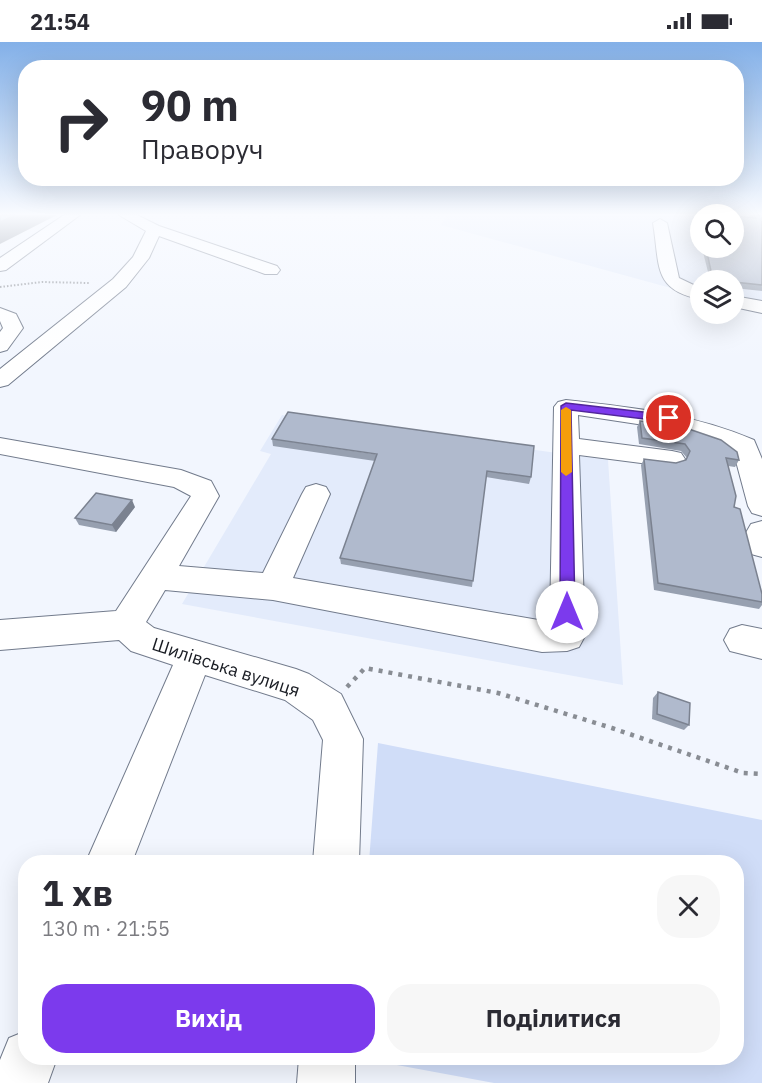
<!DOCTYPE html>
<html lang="uk">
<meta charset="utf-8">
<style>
body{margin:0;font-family:"IBM Plex Sans",sans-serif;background:#f7f7f7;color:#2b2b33;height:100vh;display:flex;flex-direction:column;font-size:22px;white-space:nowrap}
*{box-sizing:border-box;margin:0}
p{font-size:20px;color:#7c7c81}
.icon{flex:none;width:33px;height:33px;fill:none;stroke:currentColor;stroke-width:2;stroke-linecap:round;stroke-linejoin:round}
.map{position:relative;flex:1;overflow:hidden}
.side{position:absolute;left:18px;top:813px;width:726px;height:210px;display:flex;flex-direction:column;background:#fff;border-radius:24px;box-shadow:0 6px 24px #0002}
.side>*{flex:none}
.top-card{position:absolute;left:18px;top:18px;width:726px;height:126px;border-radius:24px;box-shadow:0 6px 24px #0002;background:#fff;color:#2b2b33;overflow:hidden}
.fabs{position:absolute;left:690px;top:162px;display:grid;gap:12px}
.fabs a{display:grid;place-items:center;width:54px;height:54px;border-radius:50%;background:#fff;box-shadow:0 6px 24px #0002;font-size:30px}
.pin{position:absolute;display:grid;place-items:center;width:51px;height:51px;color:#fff;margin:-26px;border:3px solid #fff;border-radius:50%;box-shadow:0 2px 6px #0007}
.me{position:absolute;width:66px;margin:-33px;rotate:0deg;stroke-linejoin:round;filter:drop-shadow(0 0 4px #0008)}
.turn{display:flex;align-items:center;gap:21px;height:126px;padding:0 24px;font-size:27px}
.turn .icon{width:78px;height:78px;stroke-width:2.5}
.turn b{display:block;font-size:42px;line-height:51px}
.round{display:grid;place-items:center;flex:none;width:63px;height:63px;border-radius:24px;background:#f7f7f7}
.summary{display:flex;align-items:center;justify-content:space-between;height:102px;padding:0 24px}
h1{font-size:36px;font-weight:700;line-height:45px}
.action{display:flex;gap:12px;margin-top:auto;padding:12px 24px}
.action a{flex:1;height:69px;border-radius:24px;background:#7c3aed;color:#fff;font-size:24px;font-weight:700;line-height:69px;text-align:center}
.action a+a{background:#f7f7f7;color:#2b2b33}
.status{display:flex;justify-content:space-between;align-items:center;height:42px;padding:0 30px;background:#fff;direction:ltr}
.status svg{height:16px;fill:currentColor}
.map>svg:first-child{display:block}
</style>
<div class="status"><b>21:54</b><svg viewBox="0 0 49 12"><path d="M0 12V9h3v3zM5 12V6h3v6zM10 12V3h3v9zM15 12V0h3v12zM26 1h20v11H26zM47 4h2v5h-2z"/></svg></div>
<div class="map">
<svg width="762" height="1041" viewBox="0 0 762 1041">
<rect width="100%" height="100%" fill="#f2f6fe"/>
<!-- built -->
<g fill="#e3ebfb">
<path d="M447,173h253v33h34v-33h28v98l-28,-8v-25h-34v16l-259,-71z"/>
<path d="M282,373l326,45 15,225 -441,-81 89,-150 -11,-3z"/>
</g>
<!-- green -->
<path fill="#d0ddf8" d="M378,701l384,77v263h-268l-135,-25h377v-196h-367z"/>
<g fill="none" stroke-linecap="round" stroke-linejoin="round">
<defs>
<g id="minor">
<path d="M64,173h16l-74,55 -6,1v-13z"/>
<path d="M119,173h18l22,11 118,40 3,4 -3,4h-12l-106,-38 -10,22 -23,29 -118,98 -8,2v-18l113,-90 20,-22 13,-26z"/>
<path d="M660,177l7,4 12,55 21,10v11c-48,-9 -40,-35 -47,-76z"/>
<path d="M734,254l28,5v12l-28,-6z"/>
<path d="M0,266l16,6 7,14 -16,22 -7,2v-20l3,-4 -3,-7z"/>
<path d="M566,358c65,7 128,14 188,40l8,19v57l-10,-3 -4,-7 -15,-56 -56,-20 -99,-15 1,24 93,12 9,2 4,6 -4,6 -9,2 -93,-12 6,181 -6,11 -12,4 -25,1 -269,-52 -108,-10 -19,32 8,6 142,41 13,5 32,20 22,45 -4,123h-46l10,-122 -10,-20 -28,-20 -80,-25 -73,187h-46l87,-197 -42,-14 -12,-11 -119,10v-30l116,-9 75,-115 -17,-9 -174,-33v-16l181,32 30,11 8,15 -40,70 84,7 39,-79 4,-7 10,-3 10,3 4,7 -37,84 257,44 4,-215 4,-5z"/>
<path d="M762,479v36l-11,-3 -7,-18 7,-12z"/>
<path d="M742,583l20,4v30l-32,-8 -6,-11 6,-11z"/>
<path d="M26,989v27h31l-9,25h-48v-23l9,-22z"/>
<path d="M299,1016h56v25h-58z"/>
</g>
</defs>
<!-- minor casing -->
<use href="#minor" stroke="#727b8c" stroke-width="2"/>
<!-- path-far1 -->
<path stroke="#898d94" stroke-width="2" stroke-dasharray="1.5 2" stroke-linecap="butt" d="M0,245l42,-5 47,1"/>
<!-- path -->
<path stroke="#898d94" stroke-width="4.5" stroke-dasharray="4 6" stroke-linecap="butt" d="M347,645l18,-19 133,25 114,35 131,45 19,1"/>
<!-- minor -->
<use href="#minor" fill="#fff" fill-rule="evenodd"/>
</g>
<!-- wall -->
<g fill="#97a0b0">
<path d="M696,173h4v26l-5,-24z"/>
<path d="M748,173h14v76l-28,-3v-8h-24l-8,-32h32l16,-31z"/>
<path d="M640,379l99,39 -4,7 -7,-1 6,41 28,95v3l-3,4 -105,-19 -13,-125 3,-6 32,4 10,-3 1,-2 -6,-7 -42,-7 -2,-17z"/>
<path d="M272,397l259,38 -2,7 -43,-7 -14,110 -131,-23 -1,-6 35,-97 -102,-15z"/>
<path d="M135,465l-19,25 -37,-7 -4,-7z"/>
<path d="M658,650l31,33 -5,5 -32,-11 1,-21z"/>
</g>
<!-- shaded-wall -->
<g fill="#7b8290">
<path d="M15,173h42l-57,29v-22z"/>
<path d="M132,458l3,7 -19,25 -4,-7z"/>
</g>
<!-- building -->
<g fill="#b0bacd" stroke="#7b8290" stroke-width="1.5">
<path d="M0,173h15l-15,7z"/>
<path d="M698,173h2v12z"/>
<path d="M754,173h8v70l-28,-3v-2h-21l-7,-32h28v-32l22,2z"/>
<path d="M288,370l246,34 -3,31 -44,-6 -14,110 -133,-23 37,-104 -105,-15z"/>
<path d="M640,379l40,5 41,14 16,12 2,8 -13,-2 10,38 -2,11 6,2 22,85v8l-104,-19 -14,-124 32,4 10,-3 4,-9 -5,-7 -43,-6z"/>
<path d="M96,451l36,7 -20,25 -37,-7z"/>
<path d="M658,650l32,11 -1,22 -32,-11z"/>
</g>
<!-- sky -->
<linearGradient id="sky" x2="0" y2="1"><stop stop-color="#83b0e8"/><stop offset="0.54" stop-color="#f9fbff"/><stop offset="1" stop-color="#f9fbff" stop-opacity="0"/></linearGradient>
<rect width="762" height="319" fill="url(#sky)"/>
<!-- route -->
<path fill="#7c3aed" stroke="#51269a" stroke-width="1.5" d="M566,361l103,12 5,3 -5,4 -98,-12 4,202 -2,5h-11l-2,-5 1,-206z"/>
<!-- slow -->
<path fill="#f59e0b" d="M566,365l5,3 1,62 -6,4 -5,-4v-62z"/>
<g text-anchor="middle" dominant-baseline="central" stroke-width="4.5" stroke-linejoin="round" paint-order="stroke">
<!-- street labels -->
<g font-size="18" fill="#181b22" stroke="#fff">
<text transform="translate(226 625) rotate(18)">Шилівська вулиця</text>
</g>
</g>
</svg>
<div class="fabs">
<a><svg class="icon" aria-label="search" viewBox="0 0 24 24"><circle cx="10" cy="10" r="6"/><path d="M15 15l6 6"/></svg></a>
<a><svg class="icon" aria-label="layers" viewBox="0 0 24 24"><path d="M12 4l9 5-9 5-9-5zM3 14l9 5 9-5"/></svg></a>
</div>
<div class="pin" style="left:669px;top:376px;background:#d93025"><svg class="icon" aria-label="arrive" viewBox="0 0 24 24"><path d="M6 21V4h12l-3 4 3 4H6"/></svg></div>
<svg class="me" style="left:567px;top:570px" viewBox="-20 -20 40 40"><circle r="19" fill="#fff"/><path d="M0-13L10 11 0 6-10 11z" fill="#7c3aed"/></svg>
<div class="top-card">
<div class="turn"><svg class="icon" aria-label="right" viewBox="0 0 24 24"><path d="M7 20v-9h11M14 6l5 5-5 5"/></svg><div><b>90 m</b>Праворуч</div></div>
</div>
<section class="side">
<div class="summary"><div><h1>1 хв</h1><p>130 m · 21:55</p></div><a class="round"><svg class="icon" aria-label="close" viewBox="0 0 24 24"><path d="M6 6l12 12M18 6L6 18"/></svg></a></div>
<div class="action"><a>Вихід</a><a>Поділитися</a></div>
</section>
</div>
